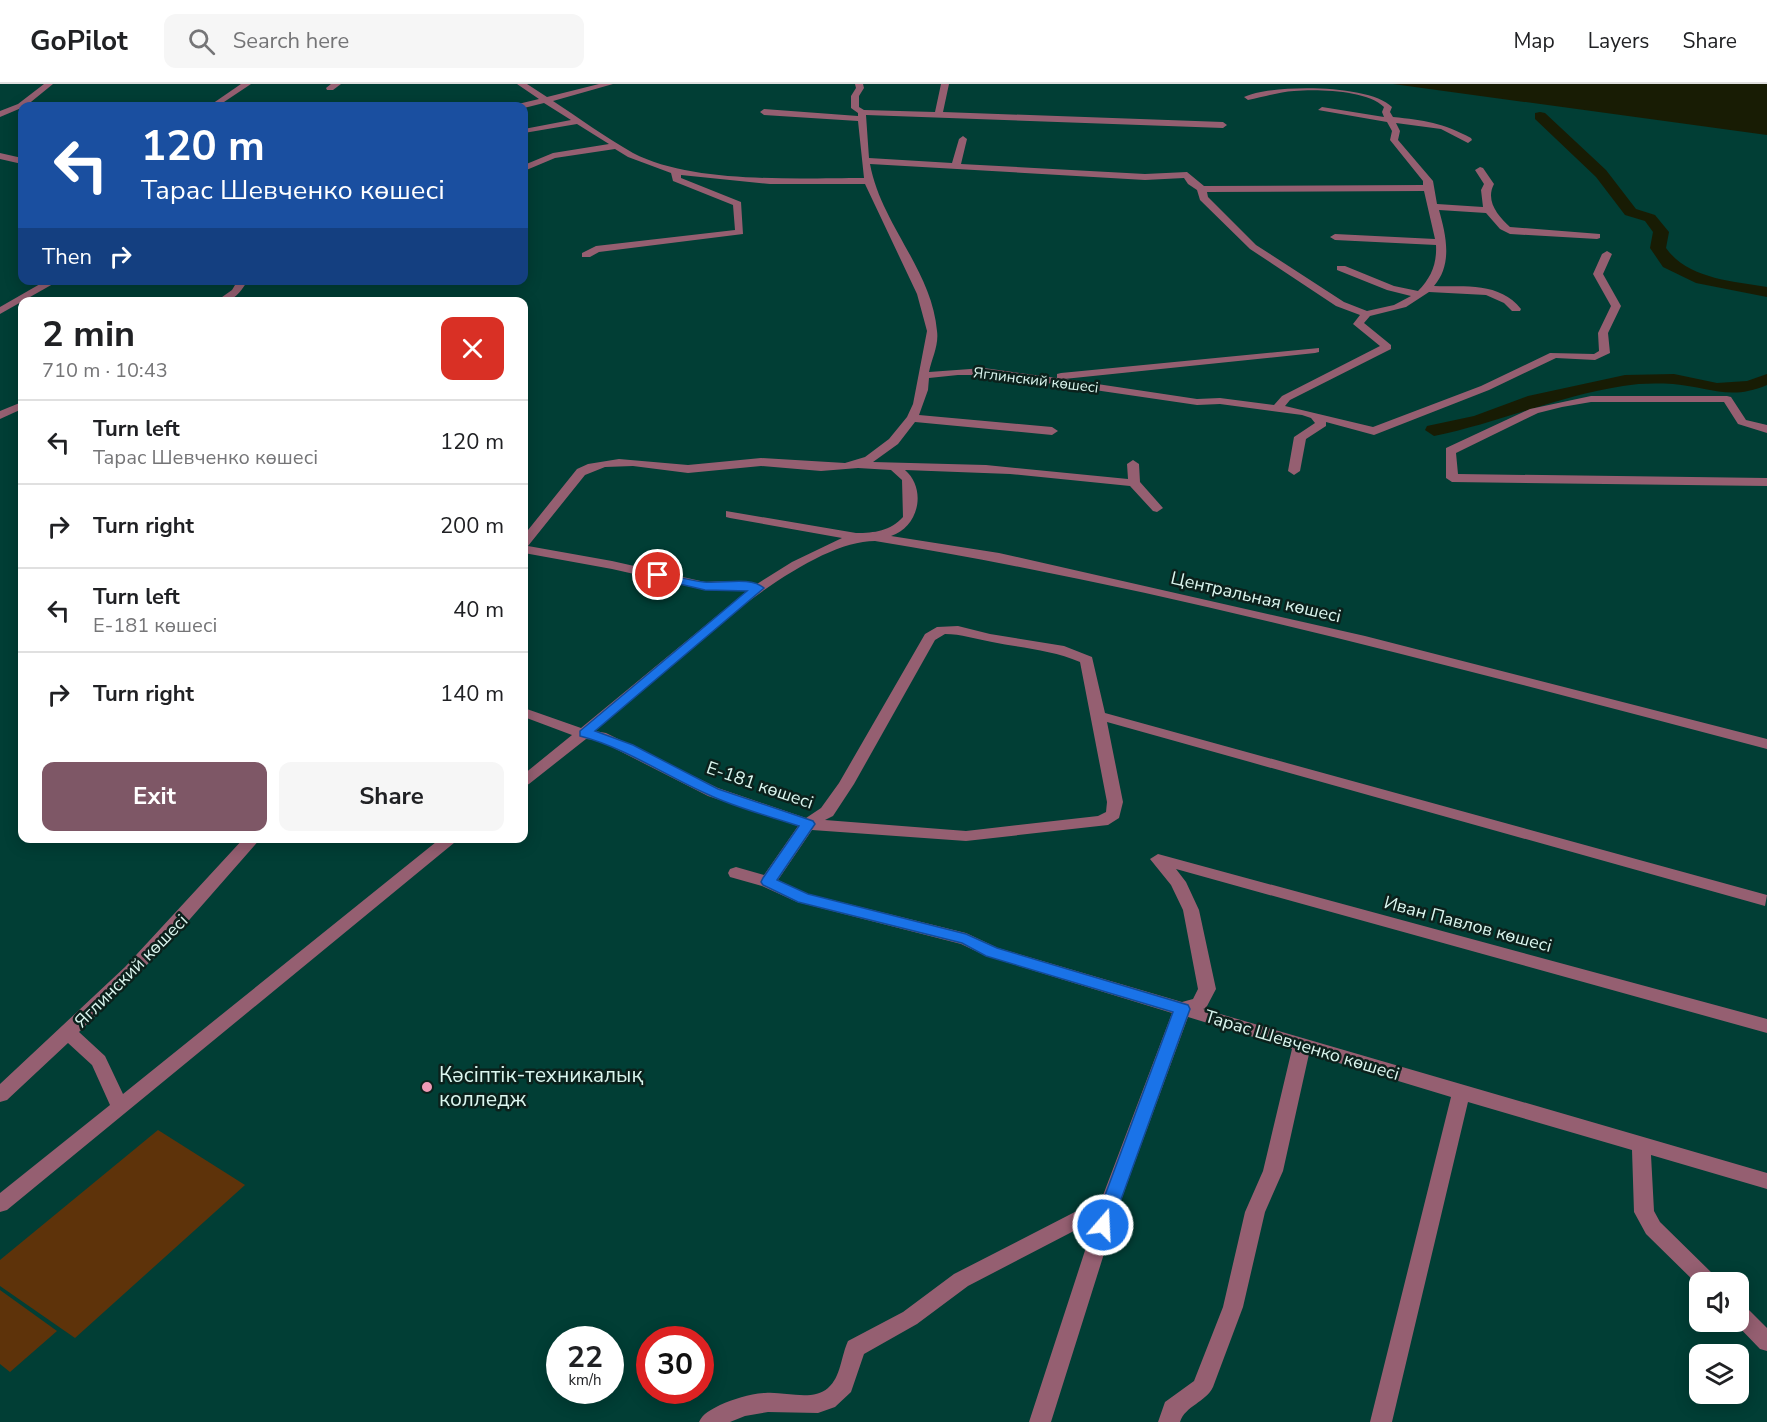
<!DOCTYPE html>
<meta charset="utf-8">
<style>
body{margin:0;font-family:"Nunito Sans",sans-serif;background:#f6f6f6;color:#202124;height:100vh;display:flex;flex-direction:column;font-size:22px;white-space:nowrap}
*{box-sizing:border-box;margin:0}
p{font-size:20px;color:#757577}
.icon{flex:none;width:33px;height:33px;fill:none;stroke:currentColor;stroke-width:2;stroke-linecap:round;stroke-linejoin:round}
.map{position:relative;flex:1;overflow:hidden}
.sheet{position:absolute;left:18px;top:213px;width:510px;height:546px;display:flex;flex-direction:column;background:#fff;border-radius:12px;box-shadow:0 3px 15px #0003}
.sheet>*{flex:none}
.banner{position:absolute;left:18px;top:18px;width:510px;height:183px;border-radius:12px;box-shadow:0 3px 15px #0003;background:#1a4fa0;color:#fff;overflow:hidden}
.fabs{position:absolute;left:1689px;top:1188px;display:grid;gap:12px}
.fabs a{display:grid;place-items:center;width:60px;height:60px;border-radius:12px;background:#fff;box-shadow:0 3px 15px #0003;font-size:30px}
.speed{position:absolute;left:546px;top:1242px;display:flex;gap:12px;font-size:30px;font-weight:700;text-align:center}
.speed>*{display:grid;place-content:center;width:78px;height:78px;border-radius:50%;background:#fff;box-shadow:0 3px 15px #0003;line-height:1}
.speed small{font-size:15px;font-weight:400}
.speed .limit{border:9px solid #d22;background:#fff;color:#111}
.pin{position:absolute;display:grid;place-items:center;width:51px;height:51px;color:#fff;margin:-26px;border:3px solid #fff;border-radius:50%;box-shadow:0 2px 6px #0007}
.me{position:absolute;width:66px;margin:-33px;rotate:19deg;stroke-linejoin:round;filter:drop-shadow(0 0 4px #0008)}
.turn{display:flex;align-items:center;gap:21px;height:126px;padding:0 24px;font-size:27px}
.turn .icon{width:78px;height:78px;stroke-width:2.5}
.turn b{display:block;font-size:42px;line-height:51px}
.then{display:flex;align-items:center;height:57px;padding:0 24px;background:#0003;gap:12px;font-size:22px}
.round{display:grid;place-items:center;flex:none;width:63px;height:63px;border-radius:12px;background:#f6f6f6}
.summary{display:flex;align-items:center;justify-content:space-between;height:102px;padding:0 24px}
h1{font-size:36px;font-weight:700;line-height:45px}
.action{display:flex;gap:12px;margin-top:auto;padding:12px 24px}
.action a{flex:1;height:69px;border-radius:12px;background:#7e5766;color:#fff;font-size:24px;font-weight:700;line-height:69px;text-align:center}
.action a+a{background:#f6f6f6;color:#202124}
ul{padding:0;list-style:none}
li{display:flex;align-items:center;gap:18px;height:84px;padding:0 24px;border-top:2px solid #e0e0e0}
li div{flex:1}
li b{display:block;font-size:22px}
li em{font-style:normal}
header{display:flex;align-items:center;gap:36px;box-sizing:border-box;height:84px;padding:0 30px;background:#fff;border-bottom:2px solid #e0e0e0}
header strong{font-size:28px}
nav{display:flex;gap:33px;margin-inline-start:auto;font-size:21px}
.search{width:420px;height:54px;background:#f6f6f6;display:flex;align-items:center;gap:15px;box-sizing:border-box;padding:0 21px;border-radius:12px;color:#757577;font-size:22px}
.map>svg:first-child{display:block}
</style>
<header>
<strong>GoPilot</strong>
<div class="search"><svg class="icon" aria-label="search" viewBox="0 0 24 24"><circle cx="10" cy="10" r="6"/><path d="M15 15l6 6"/></svg>Search here</div>
<nav><a>Map</a><a>Layers</a><a>Share</a></nav>
</header>
<div class="map">
<svg width="1767" height="1338" viewBox="0 0 1767 1338">
<rect width="100%" height="100%" fill="#013e35"/>
<!-- green -->
<g fill="#5e330a">
<path d="M158,1046l87,55 -170,153 -75,-52v-26z"/>
<path d="M0,1206l57,41 -47,41 -10,-8z"/>
</g>
<!-- water -->
<path fill="#181c04" d="M1393,0h374v51z"/>
<g fill="none" stroke-linecap="round" stroke-linejoin="round">
<!-- river -->
<g fill="#181c04" fill-rule="evenodd">
<path d="M1540,28l5,1 61,57 30,39 19,6 14,17 -3,16c22,31 66,33 101,39v10l-71,-14 -33,-16 -13,-19 3,-16 -8,-11 -20,-6 -29,-38 -61,-58v-6z"/>
<path d="M1674,290l43,9 30,-2 20,-7v11c-37,16 -58,2 -94,-1 -15,-1 -35,-1 -50,2 -65,10 -125,37 -189,50l-9,-6 2,-4 47,-10 54,-20 97,-21z"/>
</g>
<!-- minor -->
<g fill="#955f71" fill-rule="evenodd">
<path d="M44,0h9l-27,22 -26,11v-6l18,-7z"/>
<path d="M241,0h10l-33,22h-9z"/>
<path d="M331,0h10l-8,6h-6l-1,-2z"/>
<path d="M517,0h10l20,13 52,-13h14l-60,17c26,17 52,36 80,52 59,31 164,25 231,25l-6,-57 -94,-6 -4,-3 4,-3 94,7v-3l-7,-5v-12l5,-8 -1,-4h8l1,4 -5,8v11l5,3 71,2 6,-28h8l-6,28 280,10 4,3 -4,3 -357,-13 3,43 83,5 7,-24 4,-3 4,3 -6,25 184,10 42,-2 17,14 219,-1v-4l-33,-41 2,-9 -5,-9 -69,-12 4,-3 62,10 -2,-5 2,-5c-17,-17 -67,-18 -90,-16 -15,1 -31,6 -46,9l-4,-3c27,-13 126,-13 148,10l-2,5 3,5c31,3 50,6 78,21l1,2 -4,3 -27,-14 -45,-6 4,8 -2,9 35,41 4,23 46,3 -2,-17 3,-6 -9,-14 5,-3 3,1 11,16c-9,17 4,32 16,43l90,7v4l-3,1 -87,-5 -10,-5 -14,-16 -47,-3c7,25 14,54 -5,76 31,1 66,-4 87,23l-1,2h-8l-8,-8 -18,-8 -57,-3 -23,15 -36,9 -6,7 27,22v4l-101,51 -5,6 88,21 108,-41 69,-33 44,1 5,-3 -1,-18 13,-27 -18,-32 9,-20 5,-3 5,3 -9,20 18,32 -13,27 2,20 -15,7 -39,-2 -67,32 -115,45 -48,-13v4l-20,13 -6,32 -6,4 -6,-4 6,-34 21,-14 -4,-5 -9,-3 -82,-11 -23,1 -204,-30h-35l-29,3 -1,12 -9,25 133,12 6,4 -6,4 -137,-13 -17,22 -25,18 113,3 142,14 -1,-15 6,-4 6,4 1,18 23,26 -6,4 -4,-1 -23,-25 -120,-12 -105,-4c22,19 14,57 -14,66l108,17 366,83 402,103v10c-295,-77 -591,-159 -892,-208 -79,0 -218,138 -280,190l11,2 112,55 88,30 15,-10 18,-25 86,-149 12,-7 21,-1 32,8 74,12 28,11 13,56 662,182 -2,11 -658,-184 16,80 -4,16 -11,7 -142,16 -154,-11 -34,50 30,14 158,39 32,15 184,54 11,-3 5,-10 -15,-79 -12,-25 -21,-26 8,-5 609,165v14l-591,-164 10,13 13,28 17,79 -10,19 -3,1 564,164v16l-116,-34 3,56 6,11 55,54 3,6h-18v5l-54,-53 -12,-22 -2,-62 -164,-48 -76,320h-22l81,-325 -142,-43 -26,117 -18,41 -22,95 -30,80c-7,15 -28,19 -33,35h-22l7,-20 29,-21 29,-74 22,-95 18,-41 29,-122 -104,-32 -68,186 -69,219h-22l66,-202 -127,66 -51,38 -53,30 -13,38 -16,15 -17,6 -50,-1 -23,4 -15,6h-31c4,-9 12,-12 21,-17 14,-6 29,-11 45,-12 19,-2 47,9 63,-5 13,-11 13,-32 20,-47l55,-29 51,-38 148,-76 70,-185 -186,-57 -25,-12 -164,-42 -35,-16 -32,-9 -2,-4 2,-4 6,-2 28,8 34,-49 -90,-30 -110,-56 -12,-1 -57,45 -5,2v-12l48,-39 -48,-18v-9l57,20 166,-137 -42,-1 -93,-21 -88,-16v-18l53,-66 11,-5 31,-5 69,6 73,-7 84,5 20,-6 24,-18 18,-22 6,-13 14,-73 -10,-37 -52,-110h-95l-89,-9v3l60,24 2,32 -144,18 -9,5h-8v-4l14,-7 139,-16 -2,-25 -60,-24 -2,-8 -43,-16 -13,-8 -60,9 -31,13v-6l29,-12 56,-9 -32,-20 -53,9v-4l47,-9 -27,-17 -20,5 -7,-2 1,-2 21,-5zM870,80l275,16 39,-2 4,6 9,6 3,10 50,49 86,57 24,9 -7,9 27,22 -98,50 -8,9 -54,-7 -23,1 -133,-20 251,-26 4,-1v-4l-258,25 -4,1v4l-73,-10 -55,4c3,-14 10,-27 8,-41 -5,-61 -56,-107 -67,-167zM1424,107l11,48 -100,-5 -5,3 5,3 101,5c1,19 -5,33 -18,46l-24,-5 -49,-20h-8v4l50,20 24,6 -17,9 -27,6 -23,-9 -88,-57 -48,-48 -1,-5zM633,382l55,7 73,-7 60,5 37,-3 33,2 11,10 1,37c-13,14 -28,16 -47,16l-130,-22v6l4,1 112,20 -50,24 -35,22 -26,-3 -26,1 -93,-21 -84,-15 57,-71 20,-8zM945,550c16,0 31,5 47,8 30,6 60,8 88,20l27,140 -1,10 -8,4 -132,15 -141,-11 8,-4 21,-32 81,-144z"/>
<path d="M0,69l22,5v6l-22,-5z"/>
<path d="M47,196h13l-60,34v-7z"/>
<path d="M238,196h10c-9,15 -15,22 -33,22l17,-12z"/>
<path d="M1591,312h136l4,1 15,23 21,5v8l-29,-9 -14,-22h-133l-29,5 -24,6 -82,40 2,21 309,4v8l-315,-4 -6,-4v-30l84,-39z"/>
<path d="M22,318v7l-22,10v-8z"/>
<path d="M244,754h17l-92,105 -90,89 26,24 18,38 318,-256h19l-453,372 -7,2v-19l110,-88 -18,-40 -24,-22 -61,57 -7,2v-18l125,-117z"/>
<path d="M1738,1219l7,3 22,22v23l-7,-2 -26,-27h4z"/>
</g>
</g>
<!-- route -->
<path fill="#1a73e8" stroke="#114b97" stroke-width="1.5" d="M658,488c15,3 31,9 46,10 18,2 46,-6 60,6l-169,143 38,14 85,44 95,32 2,3 -38,56 31,14 158,40 31,14 191,57 2,4 -80,221 -7,2 -6,-2 -3,-5 79,-213 -187,-56 -24,-13 -164,-41 -35,-17 -2,-3 2,-4 36,-52c-30,-10 -63,-18 -92,-32 -43,-19 -81,-46 -127,-58v-5l167,-140 -42,-1 -51,-12 -2,-3z"/>
<!-- markers -->
<circle fill="#f09ab6" stroke="#0b211c" stroke-width="2" cx="427" cy="1003" r="6"/>
<g text-anchor="middle" dominant-baseline="central" stroke-width="5" stroke-linejoin="round" paint-order="stroke">
<!-- far-street labels -->
<g font-size="15" fill="#dbf6ef" stroke="#0b211c">
<text transform="translate(1036 296) rotate(7)">Яглинский көшесі</text>
</g>
<!-- street labels -->
<g font-size="18" fill="#dbf6ef" stroke="#0b211c">
<text transform="translate(1256 513) rotate(13)">Центральная көшесі</text>
<text transform="translate(760 701) rotate(19)">Е-181 көшесі</text>
<text transform="translate(1468 840) rotate(15)">Иван Павлов көшесі</text>
<text transform="translate(131 887) rotate(-45)">Яглинский көшесі</text>
<text transform="translate(1302 961) rotate(17)">Тарас Шевченко көшесі</text>
</g>
<!-- near-poi labels -->
<g font-size="21" fill="#dbf6ef" stroke="#0b211c" text-anchor="start">
<text x="439" y="991">Кәсіптік-техникалық<tspan x="439" dy="24">колледж</tspan></text>
</g>
</g>
</svg>
<div class="fabs">
<a><svg class="icon" aria-label="sound" viewBox="0 0 24 24"><path d="M4 9h4l5-4v14l-5-4H4zM17 9q2 3 0 6"/></svg></a>
<a><svg class="icon" aria-label="layers" viewBox="0 0 24 24"><path d="M12 4l9 5-9 5-9-5zM3 14l9 5 9-5"/></svg></a>
</div>
<div class="speed"><div>22<small>km/h</small></div><div class="limit">30</div></div>
<div class="pin" style="left:658px;top:491px;background:#d93025"><svg class="icon" aria-label="arrive" viewBox="0 0 24 24"><path d="M6 21V4h12l-3 4 3 4H6"/></svg></div>
<svg class="me" style="left:1103px;top:1141px" viewBox="-20 -20 40 40"><circle r="17" fill="#1a73e8" stroke="#fff" stroke-width="3"/><path d="M0-11L8 9 0 5-8 9z" fill="#fff"/></svg>
<div class="banner">
<div class="turn"><svg class="icon" aria-label="left" viewBox="0 0 24 24"><path d="M17 20v-9H6M10 6l-5 5 5 5"/></svg><div><b>120 m</b>Тарас Шевченко көшесі</div></div>
<div class="then">Then<svg class="icon" aria-label="right" viewBox="0 0 24 24"><path d="M7 20v-9h11M14 6l5 5-5 5"/></svg></div>
</div>
<section class="sheet">
<div class="summary"><div><h1>2 min</h1><p>710 m · 10:43</p></div><a class="round" style="background:#d93025;color:#fff"><svg class="icon" aria-label="close" viewBox="0 0 24 24"><path d="M6 6l12 12M18 6L6 18"/></svg></a></div>
<ul>
<li><svg class="icon" aria-label="left" viewBox="0 0 24 24"><path d="M17 20v-9H6M10 6l-5 5 5 5"/></svg><div><b>Turn left</b><p>Тарас Шевченко көшесі</p></div><em>120 m</em></li>
<li><svg class="icon" aria-label="right" viewBox="0 0 24 24"><path d="M7 20v-9h11M14 6l5 5-5 5"/></svg><div><b>Turn right</b></div><em>200 m</em></li>
<li><svg class="icon" aria-label="left" viewBox="0 0 24 24"><path d="M17 20v-9H6M10 6l-5 5 5 5"/></svg><div><b>Turn left</b><p>Е-181 көшесі</p></div><em>40 m</em></li>
<li><svg class="icon" aria-label="right" viewBox="0 0 24 24"><path d="M7 20v-9h11M14 6l5 5-5 5"/></svg><div><b>Turn right</b></div><em>140 m</em></li>
</ul>
<div class="action"><a>Exit</a><a>Share</a></div>
</section>
</div>
